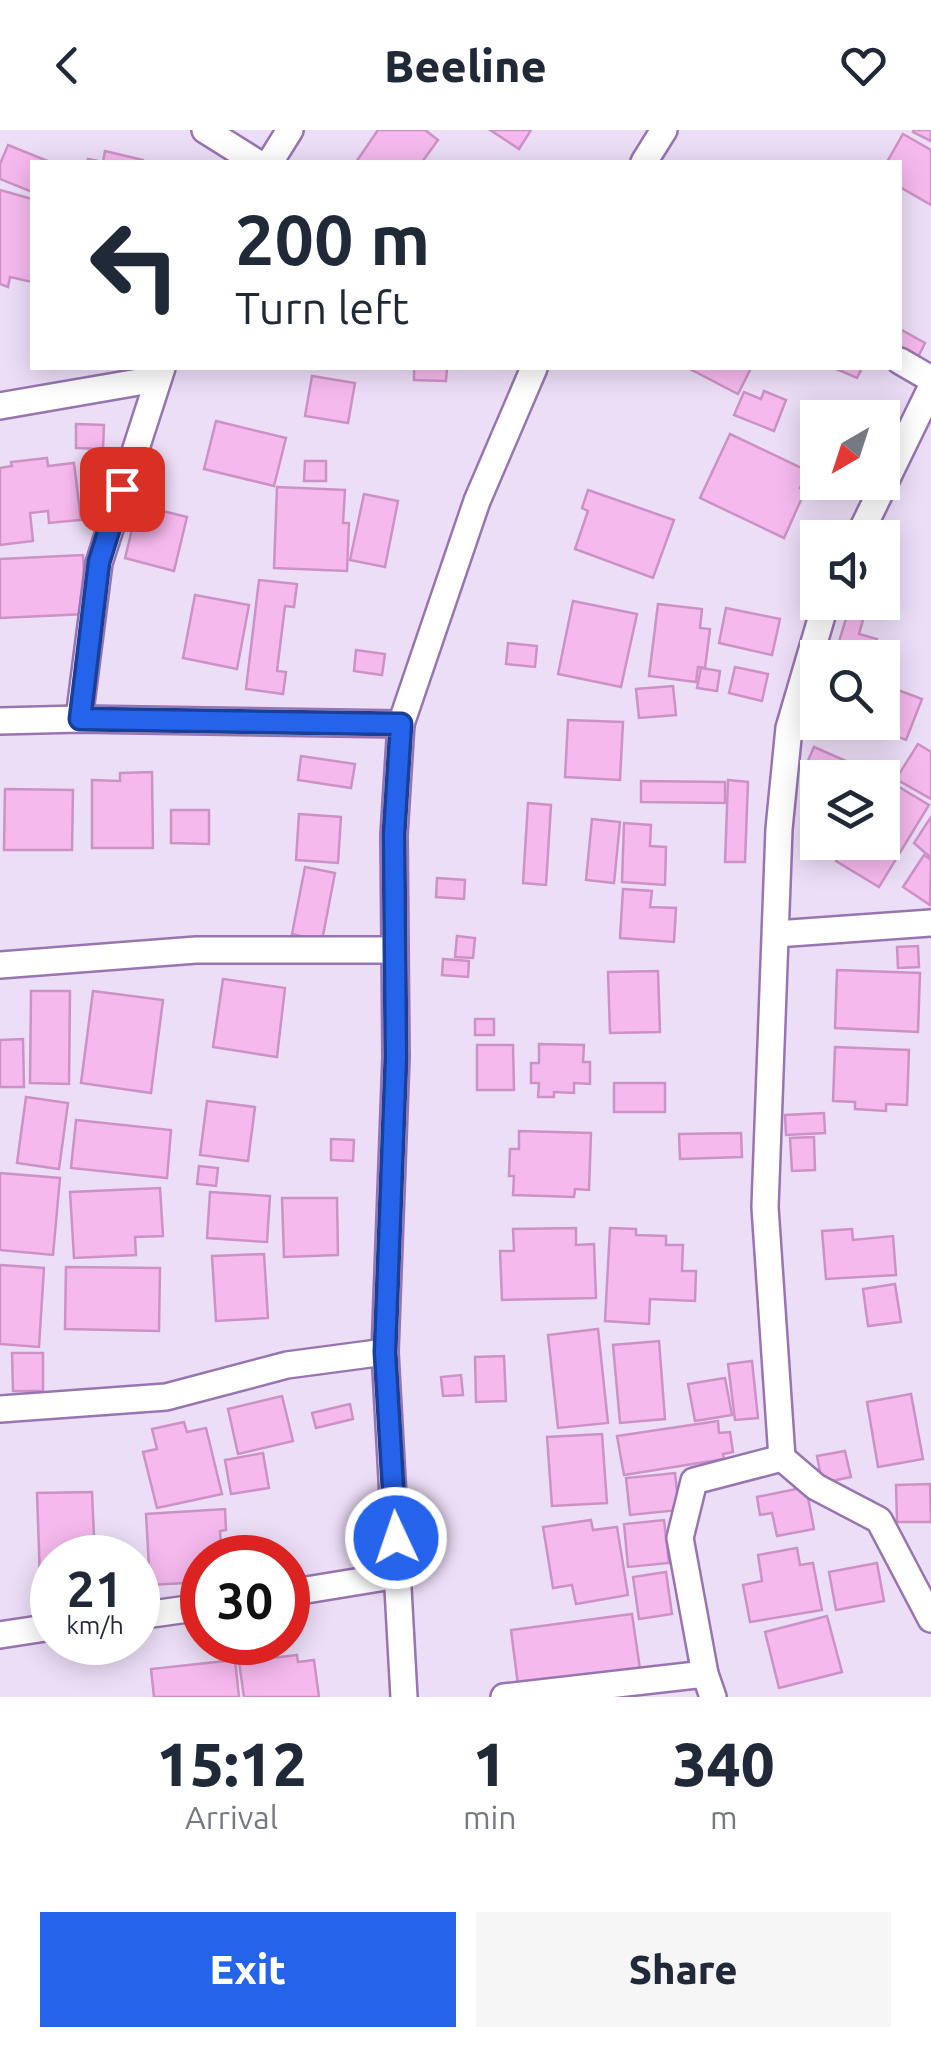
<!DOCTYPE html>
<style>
body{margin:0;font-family:Ubuntu,sans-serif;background:#f6f6f7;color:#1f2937;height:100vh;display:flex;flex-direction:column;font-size:38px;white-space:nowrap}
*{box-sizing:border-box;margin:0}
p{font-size:32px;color:#747a83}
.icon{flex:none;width:55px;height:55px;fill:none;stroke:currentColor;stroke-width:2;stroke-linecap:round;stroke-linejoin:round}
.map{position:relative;height:1567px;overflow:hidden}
.sheet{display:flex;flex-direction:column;background:#fff;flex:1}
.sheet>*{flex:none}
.hud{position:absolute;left:30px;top:30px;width:872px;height:210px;border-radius:0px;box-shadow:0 5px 25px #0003;background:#fff;color:#1f2937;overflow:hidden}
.needle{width:65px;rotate:219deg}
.controls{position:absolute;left:800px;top:270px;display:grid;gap:20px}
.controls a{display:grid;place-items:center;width:100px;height:100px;border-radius:0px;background:#fff;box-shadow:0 5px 25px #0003;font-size:50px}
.speed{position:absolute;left:30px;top:1405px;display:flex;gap:20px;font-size:50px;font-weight:700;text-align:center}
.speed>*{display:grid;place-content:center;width:130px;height:130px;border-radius:50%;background:#fff;box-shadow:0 5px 25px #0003;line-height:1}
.speed small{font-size:25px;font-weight:400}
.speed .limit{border:15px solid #d22;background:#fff;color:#111}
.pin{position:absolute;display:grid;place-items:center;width:85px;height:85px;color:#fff;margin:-42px;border-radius:20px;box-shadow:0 5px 15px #0006}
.me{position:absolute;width:110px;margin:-55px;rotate:357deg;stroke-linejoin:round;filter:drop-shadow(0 0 8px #0008)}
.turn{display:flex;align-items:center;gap:35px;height:210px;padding:0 40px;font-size:45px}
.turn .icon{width:130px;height:130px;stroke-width:2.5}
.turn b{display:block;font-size:70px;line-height:85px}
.eta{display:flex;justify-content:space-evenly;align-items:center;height:170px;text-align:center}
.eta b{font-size:60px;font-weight:800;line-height:70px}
.action{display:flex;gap:20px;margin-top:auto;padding:20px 40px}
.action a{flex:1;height:115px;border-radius:0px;background:#2563eb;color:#fff;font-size:40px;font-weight:800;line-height:115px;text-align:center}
.action a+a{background:#f6f6f7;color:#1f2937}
header{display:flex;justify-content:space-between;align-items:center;height:130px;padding:0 40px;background:#fff;font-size:45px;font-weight:800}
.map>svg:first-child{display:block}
</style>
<header><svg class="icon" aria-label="back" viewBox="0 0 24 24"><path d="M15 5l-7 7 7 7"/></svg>Beeline<svg class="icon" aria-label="heart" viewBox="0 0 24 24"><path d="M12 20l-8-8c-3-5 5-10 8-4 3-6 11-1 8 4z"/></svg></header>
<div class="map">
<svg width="931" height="1567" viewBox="0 0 931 1567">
<rect width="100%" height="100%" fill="#eddef8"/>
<!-- building -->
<g fill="#f6b9ee" stroke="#cc92c5" stroke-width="2.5">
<path d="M378,0h47l13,10 -16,22h-66z"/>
<path d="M490,0h41l-12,19z"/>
<path d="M914,0h17v11l-18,-9z"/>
<path d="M903,4l28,16v55l-31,-18v-25h-13z"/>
<path d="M8,15l42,17h-18v30l-32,-13v-15z"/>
<path d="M105,21l38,9v2h-55v-3l15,3z"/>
<path d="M0,60l32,9v83l-22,-5 -2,10 -8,-3z"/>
<path d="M900,199l25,14 -9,18 -16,-9z"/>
<path d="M414,238h33l-1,13 -32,-1z"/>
<path d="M688,238h63l-13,26z"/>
<path d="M834,238h28l-5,10z"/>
<path d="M312,246l43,7 -7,40 -43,-7z"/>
<path d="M764,261l22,9 -12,31 -40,-16 10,-23 17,7z"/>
<path d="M216,291l70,17 -12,48 -70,-17z"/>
<path d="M76,294l28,1 -1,24 -27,-1z"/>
<path d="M730,304l78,37 -8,17 5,3 -21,47 -84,-40z"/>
<path d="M47,328l1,8 26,-3 7,57 -32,3 -1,-12 -18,2 3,28 -33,4v-77l12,-2 -1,-4z"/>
<path d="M305,331h21v20h-22z"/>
<path d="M277,357l68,3 -2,33h6l-2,48 -73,-3z"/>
<path d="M588,360l86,30 -21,58 -78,-29 13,-38 -6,-3z"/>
<path d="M364,364l34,7 -13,66 -35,-7z"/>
<path d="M138,375l49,12 -13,54 -49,-13z"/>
<path d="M83,425l3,59 -86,4v-59z"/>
<path d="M259,450l38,4 -3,23 -9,-1 -8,65 9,1 -3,22 -37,-5z"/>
<path d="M195,465l54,10 -12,64 -54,-11z"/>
<path d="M573,471l64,13 -16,73 -63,-13z"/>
<path d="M851,472h17l-9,32 18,5 -6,19 -36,-3z"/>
<path d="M658,474l44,5 -2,19 10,1 -5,39 -7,-1 -2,15 -47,-6z"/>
<path d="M726,478l54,11 -8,36 -53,-12z"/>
<path d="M508,513l29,3 -2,21 -29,-3z"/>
<path d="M356,520l29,4 -3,21 -28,-4z"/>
<path d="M735,537l33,7 -6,27 -33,-8z"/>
<path d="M701,538l19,3 -3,20 -20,-3z"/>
<path d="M882,554l40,15 -16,41 -36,-14 1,-4h11z"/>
<path d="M673,556l3,29 -37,3 -3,-29z"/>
<path d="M568,590l55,2 -3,58 -55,-3z"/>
<path d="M918,614l13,8v47l-35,-20z"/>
<path d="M814,617l48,21 -4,10h-40v24l-12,-5 4,-8 -5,-2 6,-15 -7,-2z"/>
<path d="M301,626l54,8 -4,24 -53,-8z"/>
<path d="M152,642l1,76h-61v-68l28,1v-8z"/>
<path d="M874,642l55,33 -50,82 -43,-26 11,-19h35v-64h-12z"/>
<path d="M728,650l20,2 -3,80h-20z"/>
<path d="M641,651l84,1v21l-84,-1z"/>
<path d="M5,659l68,1 -1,60h-68z"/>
<path d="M528,673l23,2 -5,80 -23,-2z"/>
<path d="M171,680h38v34l-38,-1z"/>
<path d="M299,684l42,3 -3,46 -42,-3z"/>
<path d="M931,687v41l-17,-15z"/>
<path d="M592,689l28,3 -6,61 -28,-3z"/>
<path d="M624,693l27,2 -1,21 16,1 -1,38 -43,-3z"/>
<path d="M924,725l7,5 -1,45 -27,-18z"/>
<path d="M305,737l30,6 -13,68 -30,-7z"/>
<path d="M437,748l28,2 -1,19 -28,-2z"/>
<path d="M623,759l29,2 -2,16 26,1 -2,34 -54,-4z"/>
<path d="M457,806l18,2 -2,20 -18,-1z"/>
<path d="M918,816l1,21 -21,1 -1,-21z"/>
<path d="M443,829l26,2 -1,16 -26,-2z"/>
<path d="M837,840l83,3 -2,59 -83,-4z"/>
<path d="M658,841l2,61 -50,1 -2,-61z"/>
<path d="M223,849l62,9 -8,69 -64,-10z"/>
<path d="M31,861h39l-1,93 -39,-1z"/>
<path d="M93,861l70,9 -12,93 -70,-10z"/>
<rect x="475" y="889" width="19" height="16"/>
<path d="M23,909l1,48h-24v-47z"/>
<path d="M539,914l45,1 -1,17h7v22l-16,-1v10l-20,-1v5h-16l1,-14h-8v-20h8z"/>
<path d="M477,915h36l1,45h-37z"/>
<path d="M835,917l74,3 -2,55 -21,-1v7l-31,-2v-7l-22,-1z"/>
<rect x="614" y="953" width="51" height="29"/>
<path d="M26,967l42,6 -9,66 -42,-6z"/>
<path d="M207,971l48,6 -7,54 -48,-6z"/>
<path d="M824,983l1,20 -39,2 -1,-20z"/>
<path d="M76,990l95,10 -4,48 -96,-10z"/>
<path d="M519,1001l72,2 -2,57 -14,-1 -1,8 -61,-2 1,-19h-5l1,-27h9z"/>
<path d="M741,1003l1,24 -62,2 -1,-25z"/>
<path d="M814,1007l1,33 -23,1 -2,-33z"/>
<path d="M331,1009l23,1 -1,21 -22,-1z"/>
<path d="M199,1036l19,2 -2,18 -19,-2z"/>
<path d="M0,1043l60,5 -7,77 -53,-5z"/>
<path d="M160,1058l3,48 -28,1 1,18 -62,3 -4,-66z"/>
<path d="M210,1062l60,4 -3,46 -60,-4z"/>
<path d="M282,1068h55l1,57 -54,2z"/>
<path d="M576,1098v17l18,-1 2,54 -94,2 -2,-49h14l-1,-22z"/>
<path d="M610,1098l26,1v6l30,1v9h17l-1,26h14l-1,30 -45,-2 -1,25 -44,-3z"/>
<path d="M852,1099l1,11 40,-4 3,39 -70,4 -4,-48z"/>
<path d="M264,1124l4,64 -52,3 -4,-65z"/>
<path d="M0,1135l44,3 -5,79 -39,-3z"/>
<path d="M66,1137l94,1 -1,63 -94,-2z"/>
<path d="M895,1154l6,38 -33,4 -5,-37z"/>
<path d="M598,1199l10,94 -50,5 -10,-93z"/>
<path d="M659,1211l6,78 -45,4 -7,-78z"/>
<path d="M12,1223h31v38h-30z"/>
<path d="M504,1226l2,45 -30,1 -1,-45z"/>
<path d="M752,1231l6,57 -23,2 -7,-56z"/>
<path d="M461,1245l2,20 -20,1 -2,-19z"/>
<path d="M725,1248l7,37 -37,6 -7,-37z"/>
<path d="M911,1264l12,65 -45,8 -11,-65z"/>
<path d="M282,1266l11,45 -55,13 -10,-45z"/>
<path d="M350,1274l3,15 -37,9 -4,-15z"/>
<path d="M718,1291l1,12 11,-1 3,20 -10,2 1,5 -100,16 -7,-39z"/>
<path d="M184,1292l3,10 19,-4 16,66 -65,14 -14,-56 14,-3 -5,-20z"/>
<path d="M602,1304l5,69 -55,3 -5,-69z"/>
<path d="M845,1321l6,26 -29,6 -5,-27z"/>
<path d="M263,1323l6,35 -38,6 -6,-34z"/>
<path d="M675,1343l4,37 -49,5 -4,-37z"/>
<path d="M930,1354l1,38h-34l-1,-37z"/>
<path d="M806,1357l8,42 -37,7 -5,-23 -12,2 -3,-18z"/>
<path d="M92,1362l3,66h-43v22h-12l-3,-87z"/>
<path d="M225,1379l1,21 -6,1 2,25 6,2h-26v24l-52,3 -4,-71z"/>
<path d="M591,1390l2,10 24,-3 11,68 -52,9 -4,-19 -19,3 -10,-61z"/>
<path d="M664,1390l5,43 -41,4 -4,-43z"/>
<path d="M797,1418l3,17 13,-2 9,47 -72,12 -7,-37 19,-4 -4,-26z"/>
<path d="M877,1433l7,38 -48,9 -7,-38z"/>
<path d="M666,1442l6,42 -33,5 -6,-42z"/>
<path d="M632,1484l8,55 -122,16 -7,-55z"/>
<path d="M827,1486l15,56 -63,16 -14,-56z"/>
<path d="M297,1525l1,7 16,-2 5,37h-75l-5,-35z"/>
<path d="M235,1530l4,37h-85l-3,-28z"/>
</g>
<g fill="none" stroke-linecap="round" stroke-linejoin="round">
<defs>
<g id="minor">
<path d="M205,0l51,32"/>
<path d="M270,32l20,-32"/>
<path d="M644,32l20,-32"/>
<path d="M900,231l31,18"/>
<path d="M0,276l156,-27"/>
<path d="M858,408l73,-150"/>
<path d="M79,589l20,-156 63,-195"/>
<path d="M0,591l79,-2 322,5"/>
<path d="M776,804l155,-11"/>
<path d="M0,835l196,-15h197"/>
<path d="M0,1279l166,-12 121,-32 98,-13"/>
<path d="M782,1328l-17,-251 14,-378 10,-101 37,-126"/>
<path d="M288,1463l110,-18"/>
<path d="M138,1486l64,-9"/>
<path d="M0,1505l52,-8"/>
<path d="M404,1567l-19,-345 11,-295 -2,-222 7,-111 76,-223 57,-133"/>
<path d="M504,1567l201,-23"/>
<path d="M713,1567l-8,-23 -25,-136 14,-57 88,-23 34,29 63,33 52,99"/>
</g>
</defs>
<!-- minor casing -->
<use href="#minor" stroke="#9875b1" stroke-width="30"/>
<!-- minor -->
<use href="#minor" stroke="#fff" stroke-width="25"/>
</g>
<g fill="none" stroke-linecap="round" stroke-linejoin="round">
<defs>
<path id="route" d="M122,359l-23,73 -19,157 321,5 -7,110 2,223 -11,295 11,186"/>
</defs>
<!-- route casing -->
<use href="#route" stroke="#184099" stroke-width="25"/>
<!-- route -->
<use href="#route" stroke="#2563eb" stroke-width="18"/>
</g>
</svg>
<div class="controls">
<a><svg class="needle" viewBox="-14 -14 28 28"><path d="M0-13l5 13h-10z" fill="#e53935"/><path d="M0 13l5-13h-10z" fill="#747a83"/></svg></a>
<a><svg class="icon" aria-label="sound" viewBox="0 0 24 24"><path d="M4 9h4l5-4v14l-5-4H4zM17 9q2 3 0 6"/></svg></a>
<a><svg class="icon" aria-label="search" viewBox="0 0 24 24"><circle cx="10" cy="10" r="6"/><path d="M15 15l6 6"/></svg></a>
<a><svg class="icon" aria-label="layers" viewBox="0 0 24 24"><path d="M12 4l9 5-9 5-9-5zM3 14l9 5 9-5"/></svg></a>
</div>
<div class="speed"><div>21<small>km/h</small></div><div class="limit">30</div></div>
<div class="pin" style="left:122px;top:359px;background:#d93025"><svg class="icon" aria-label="arrive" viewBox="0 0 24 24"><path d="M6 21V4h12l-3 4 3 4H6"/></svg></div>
<svg class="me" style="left:396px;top:1408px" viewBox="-20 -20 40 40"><circle r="17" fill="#2563eb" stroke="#fff" stroke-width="3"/><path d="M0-11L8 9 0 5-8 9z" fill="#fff"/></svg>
<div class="hud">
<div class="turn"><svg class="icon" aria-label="left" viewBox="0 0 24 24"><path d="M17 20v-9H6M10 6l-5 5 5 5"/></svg><div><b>200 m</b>Turn left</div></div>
</div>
</div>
<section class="sheet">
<div class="eta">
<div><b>15:12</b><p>Arrival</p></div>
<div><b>1</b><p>min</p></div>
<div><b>340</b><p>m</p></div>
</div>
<div class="action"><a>Exit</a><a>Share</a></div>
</section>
